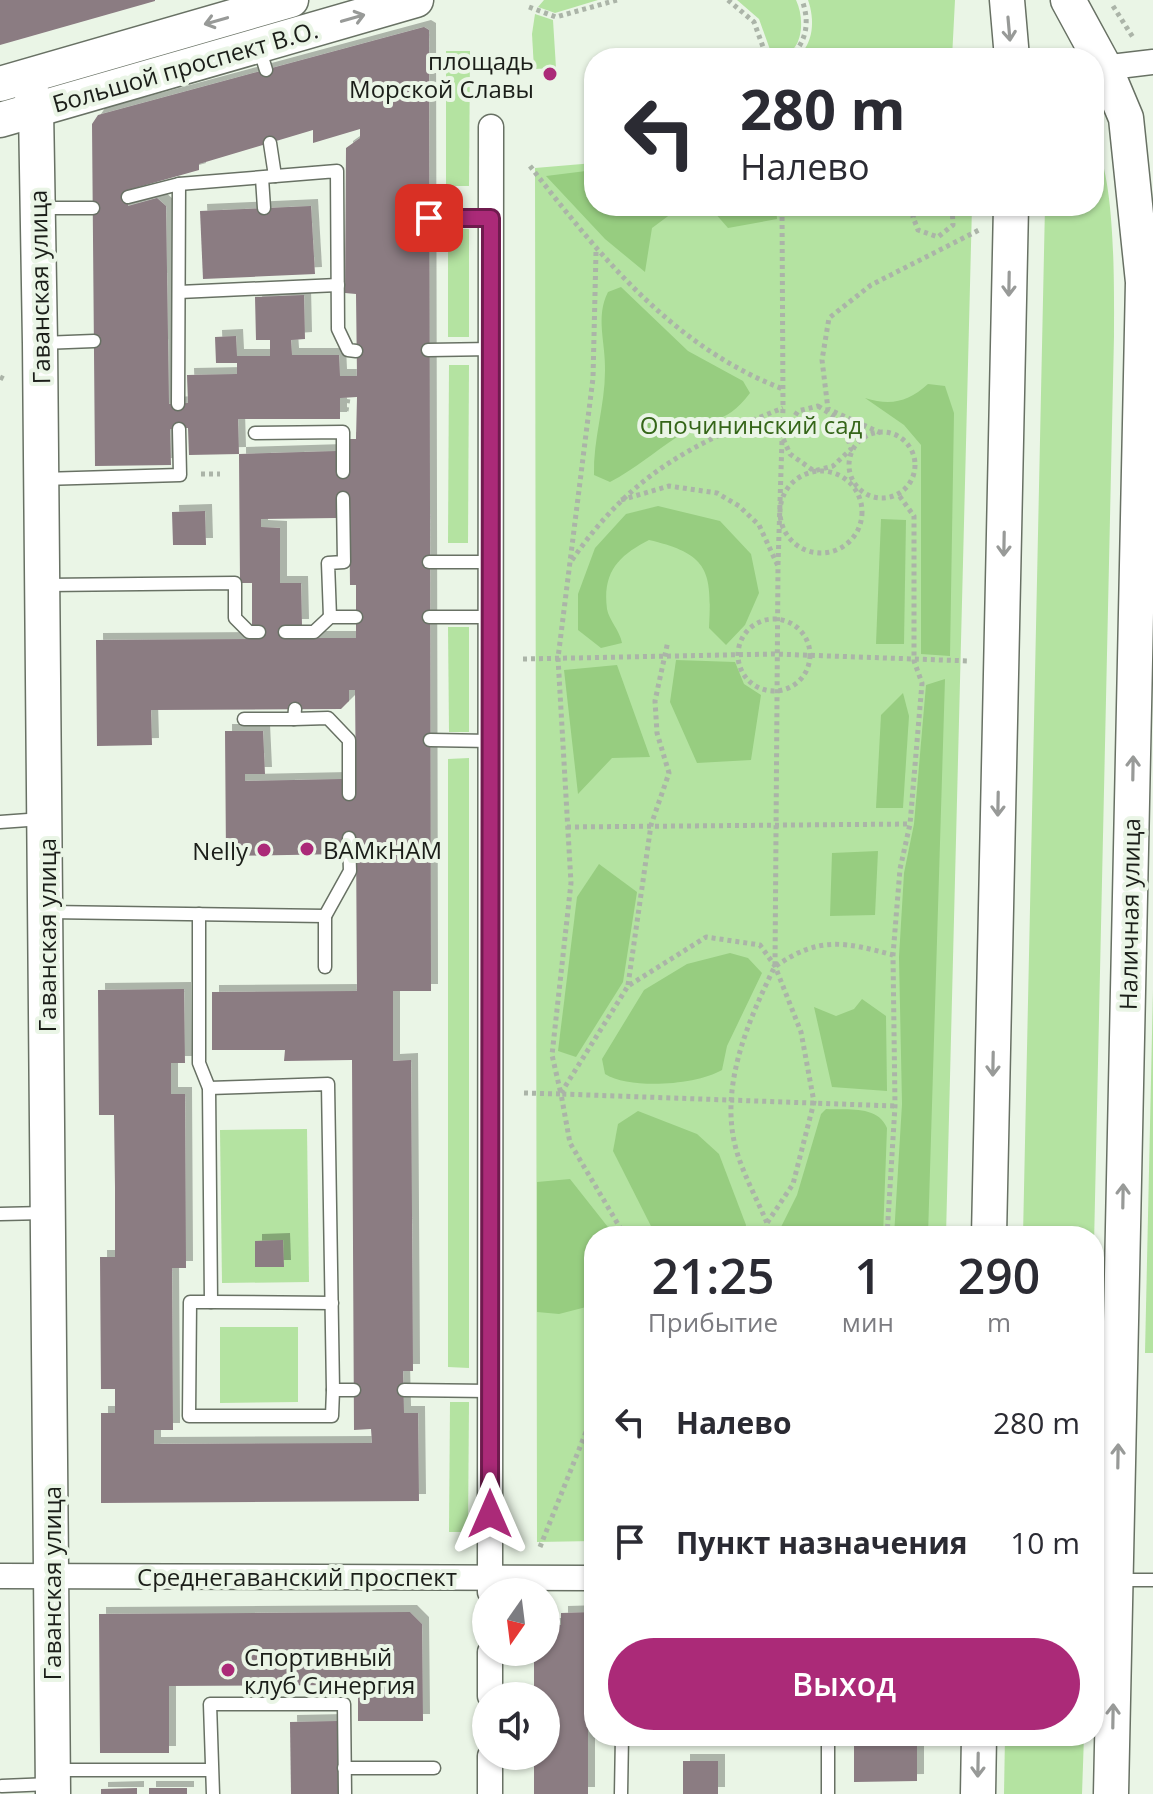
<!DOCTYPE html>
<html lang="ru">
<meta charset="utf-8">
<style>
body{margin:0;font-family:"Open Sans",sans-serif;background:#f2f2f3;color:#2b2b33;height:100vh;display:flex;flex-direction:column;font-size:30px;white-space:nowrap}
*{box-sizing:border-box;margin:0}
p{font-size:26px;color:#7c7c81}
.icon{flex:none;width:44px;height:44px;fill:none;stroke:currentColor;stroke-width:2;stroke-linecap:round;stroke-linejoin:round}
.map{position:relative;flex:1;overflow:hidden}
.sheet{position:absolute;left:584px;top:1226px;width:520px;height:520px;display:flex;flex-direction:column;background:#fff;border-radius:32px;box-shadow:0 2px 6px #0004}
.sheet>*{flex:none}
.top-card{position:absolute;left:584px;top:48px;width:520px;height:168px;border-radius:32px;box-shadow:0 2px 6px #0004;background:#fff;color:#2b2b33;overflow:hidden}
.needle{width:52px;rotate:194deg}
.controls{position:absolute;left:472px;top:1578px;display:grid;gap:16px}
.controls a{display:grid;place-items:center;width:88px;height:88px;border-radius:50%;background:#fff;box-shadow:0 2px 6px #0004;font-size:40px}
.pin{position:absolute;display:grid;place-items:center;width:68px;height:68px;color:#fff;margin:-34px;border-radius:16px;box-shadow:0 4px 12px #0006}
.me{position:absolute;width:88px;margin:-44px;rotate:0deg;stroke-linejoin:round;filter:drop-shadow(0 0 6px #0008)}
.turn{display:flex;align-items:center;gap:28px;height:168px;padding:0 24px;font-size:36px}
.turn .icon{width:104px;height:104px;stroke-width:2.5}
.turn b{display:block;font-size:56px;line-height:68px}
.eta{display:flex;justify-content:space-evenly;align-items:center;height:136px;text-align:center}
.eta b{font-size:48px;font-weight:600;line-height:56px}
.action{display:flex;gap:16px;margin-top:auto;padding:16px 24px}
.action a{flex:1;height:92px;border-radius:48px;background:#ab2a78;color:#fff;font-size:32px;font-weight:600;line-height:92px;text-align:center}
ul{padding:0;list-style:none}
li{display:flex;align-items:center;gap:24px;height:120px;padding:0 24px}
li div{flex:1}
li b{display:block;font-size:30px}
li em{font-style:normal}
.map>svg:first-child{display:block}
</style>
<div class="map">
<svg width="1153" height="1794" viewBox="0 0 1153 1794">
<defs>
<filter id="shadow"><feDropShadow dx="7" dy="-7" stdDeviation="0" flood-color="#0004"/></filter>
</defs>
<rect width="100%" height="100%" fill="#eaf5e6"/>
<!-- green -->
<g fill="#b4e3a1">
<path d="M544,0h54l-43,13 -17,-6z"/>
<path d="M737,0h59c10,21 7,58 -23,58l-14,-39z"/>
<path d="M808,0h147l-3,58h-155c17,-15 18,-38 11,-58z"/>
<path d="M535,14l18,6 3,48 -22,1 -2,-35z"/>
<path d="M446,51h24l-1,135h-23z"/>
<path d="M1094,140c22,39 20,149 20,196l-20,909v-9h-71l22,-1030h49z"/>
<path d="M594,163v43h378l-26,1030h-352v305l-57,1 -2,-1374z"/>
<rect x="448" y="229" width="21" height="108"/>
<path d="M449,365h20l-1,178h-20z"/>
<path d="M448,627h21v105h-20z"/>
<path d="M469,758v610l-21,-1v-608z"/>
<path d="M1153,989v364h-8z"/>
<path d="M307,1129l2,153 -87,1 -2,-153z"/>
<path d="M220,1327h78v75l-78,1z"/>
<path d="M450,1402h19l-1,130h-19z"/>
<path d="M1005,1736h79l-2,58h-78z"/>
</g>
<!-- forest -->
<g fill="#97cd80">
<path d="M594,170v36h182l1,13 -49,9 -14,-16 -35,-4 -27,20 -7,44 -40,-33 -59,-63z"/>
<path d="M621,287l67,64 55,30 7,12c-26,35 -43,23 -73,44 -23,15 -42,32 -67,45l-16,-7c-1,-36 11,-69 11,-104 1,-28 -10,-54 3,-79z"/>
<path d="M928,384l17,2 9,27 -4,243 -29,-2v-209l-17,-20 -39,-27c26,8 43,4 63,-14z"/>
<path d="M658,506l62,15 31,33 8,39 -14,32 -19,20 -17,-17c3,-57 0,-74 -60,-88 -29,15 -47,31 -42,69 2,11 13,22 15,34l-21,5 -23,-18v-36l17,-46 31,-34z"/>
<path d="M881,519l25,1 -2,124h-28z"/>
<path d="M676,660l59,2 9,22 17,11 -10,65 -54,3 -27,-61z"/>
<path d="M617,665l33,92 -38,1 -34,36 -14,-124z"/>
<path d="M945,679l-17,557h-34l8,-132 -3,-147 5,-84 10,-49 12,-139z"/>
<path d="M903,693l6,23 -6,92h-27l5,-93z"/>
<path d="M878,851l-3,64 -45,1 2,-63z"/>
<path d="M599,864l38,28 -14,90 -47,75 -18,-6 19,-154z"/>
<path d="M730,953l18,5 14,15 -35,73 -5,24c-26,15 -91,20 -117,4l-3,-15 42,-69 43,-26z"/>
<path d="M862,999l24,17 1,75 -55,-4 -18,-80 22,9 18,-7z"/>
<path d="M826,1109c21,1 52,-4 61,19l-4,108h-102l-2,-5 18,-36 24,-81z"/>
<path d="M638,1111l59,23 22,20 27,71 -2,11h-88l-43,-85 5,-27z"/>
<path d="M570,1179l45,57h-21v69l-35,9 -22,-2v-130z"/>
</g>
<!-- building -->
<g fill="#8b7b82" fill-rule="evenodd" filter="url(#shadow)">
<path d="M0,0h155v1l-155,44z"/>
<path d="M424,27l5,3 2,961h-38v70l18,-1 2,311h-10l1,42h14l1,88 -318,2v-90h14v-24h-14l-1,-132h15v-69l-1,-73h-15l-1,-125 86,-1 1,74h-14v31h14l1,174h-14l1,162h-19v14l218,-1 -1,-14 -17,1 -2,-370 -68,1 1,-11h-73v-58l145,-1 -1,-153h-14l1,16 -117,2 -1,-125h38l2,43h-20v7l97,-2v15h14l-1,-104h-6v11l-8,8 -190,1 1,35 -55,1 -1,-106 163,-1v-13h-7v-43h-12l-1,-129 98,-3v21h12v-33h7l1,-42 -17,1v21h-102l1,35 -50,1 -1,-27 -18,1 1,36 -76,1 -3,-342 6,-9zM360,129v9l-14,10 -1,145 11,1 1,82h-17l-1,-21h-47l-1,-15 14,-1 -1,-44 -49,2 1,43h14v16h-33l-1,-20 -21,1 1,26h21v11l-50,1 1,28 -19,1 -3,-198 -9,-8 -29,8v-16l71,-20v-6l114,-34v13zM337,498h12l1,87h6v53h-71v-12h17l-1,-43h-21v-55l-19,-1v-8l76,-1z"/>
<path d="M311,206l4,68 -112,5 -3,-68z"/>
<path d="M205,511l1,34h-33l-1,-33z"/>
<path d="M283,1240l1,27h-29v-26z"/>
<path d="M410,1612l12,12 1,97h-65v-36l-189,1v67h-69l-1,-139z"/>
<path d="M594,1612v62h-6v120h-54v-38h12v-60h-12v-44h12v-27h15v-12z"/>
<path d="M338,1721l1,73h-48l-1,-72z"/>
<path d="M854,1736h63v45l-63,1z"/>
<rect x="683" y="1761" width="35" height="33"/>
<path d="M137,1788v6h-36v-5z"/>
<rect x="149" y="1788" width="38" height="6"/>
</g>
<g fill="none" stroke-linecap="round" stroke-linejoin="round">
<defs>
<g id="lane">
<path d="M259,47l7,23"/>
<path d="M270,143l5,33"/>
<path d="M262,178l2,30"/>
<path d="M128,197l51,-13 158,-13 1,158 10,21 8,1"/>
<path d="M41,208h52"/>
<path d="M429,218h62"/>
<path d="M179,292l159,-7"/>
<path d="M42,343l52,-2"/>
<path d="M428,350l64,-1"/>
<path d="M178,404l1,-220"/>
<path d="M255,433l88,-1v40"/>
<path d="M42,479l138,-4 -1,-46"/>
<path d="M429,562h62"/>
<path d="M46,585l189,-2v35l14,14h10"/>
<path d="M330,617l-2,-54 16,-1 -1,-64"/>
<path d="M429,617h62"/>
<path d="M285,632h29l16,-15h26"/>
<path d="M295,709l-1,10 34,-1 21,22v54"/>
<path d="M244,719h50"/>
<path d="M430,740l61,1"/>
<path d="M0,822l42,-3"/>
<path d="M49,912l276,4 25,-45 -1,-33"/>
<path d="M199,914v149l10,25 2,214h-21l-1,114h143l1,-26h21"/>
<path d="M325,967v-51"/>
<path d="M209,1088l119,-4 5,306"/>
<path d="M0,1214l45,-1"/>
<path d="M211,1302l121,1"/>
<path d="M404,1390l86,1"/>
<path d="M1116,1580h37"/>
<path d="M344,1768h90"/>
<path d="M56,1770h155"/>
<path d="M2,1786l48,-2"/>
<path d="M213,1794l-3,-90h134l1,90"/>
<path d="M621,1794l1,-58"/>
<path d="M828,1794v-58"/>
</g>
<g id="street">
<path d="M1094,69l59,-7"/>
<path d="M0,1576l594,2"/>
<path d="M490,1592l1,-1465"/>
<path d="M490,1696v-44"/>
<path d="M490,1794v-38"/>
</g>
<g id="secondary">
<path d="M1007,0l5,58"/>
<path d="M1068,0l37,68 21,50 17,164 -32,1512"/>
<path d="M27,77l9,32 4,234 13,1451"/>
<path d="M0,84l291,-84"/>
<path d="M0,120l416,-120"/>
<path d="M989,1236l22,-1030"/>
<path d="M978,1794l1,-58"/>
</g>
</defs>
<!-- lane casing -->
<use href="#lane" stroke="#687164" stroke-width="15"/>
<!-- street casing -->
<use href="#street" stroke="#687164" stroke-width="27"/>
<!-- secondary casing -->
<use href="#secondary" stroke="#687164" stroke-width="37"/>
<!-- path -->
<g stroke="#abb4a8" stroke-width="5" stroke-dasharray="4 4" stroke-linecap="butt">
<path d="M728,0l26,22 13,36"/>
<path d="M1113,6l21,33"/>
<path d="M529,7l27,10 61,-17"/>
<path d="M789,58c18,-16 21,-36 13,-58"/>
<path d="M530,166c70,90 143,181 253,223"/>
<path d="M917,206l-4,11 5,13 20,7 15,-12 -1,-19"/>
<path d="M596,252l-3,126 -35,280 13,225 -19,172 9,39 334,12"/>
<path d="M0,377l4,2"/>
<path d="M818,406l25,16 8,27 -18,17 -19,5 -24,-17 -8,-18 16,-25z"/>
<path d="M346,411l2,-13"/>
<circle cx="882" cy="465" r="33"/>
<path d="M881,433l-53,-24 -6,-49 7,-42 42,-33 108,-55"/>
<circle cx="821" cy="512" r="41"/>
<path d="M201,474h19"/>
<path d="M621,500l48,-14 48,7 22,13 20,19 19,41 -3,400c-27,55 -56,121 -39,183 7,25 21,50 31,74l-2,13"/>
<path d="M572,560c59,-85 117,-115 211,-152"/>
<path d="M778,565l5,-157 -1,-202"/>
<circle cx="774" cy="655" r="36"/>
<path d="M523,659l251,-5 196,7"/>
<path d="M567,827l343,-3"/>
<path d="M776,966c43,-30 69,-24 117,-11"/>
<path d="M628,985l23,-160 18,-52 -12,-40 -2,-32 13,-60"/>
<path d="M524,1093l37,1 9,49 55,93"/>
<path d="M561,1093l67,-107 78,-49 54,8 15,21 26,66 13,70 -21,82 -26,39"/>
<path d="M887,1236l8,-130 -2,-151 7,-86 10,-45 12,-141 -8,-22v-145l-16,-22"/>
<path d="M540,1547l54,-135"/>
</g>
<!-- lane -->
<use href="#lane" stroke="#fff" stroke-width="12"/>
<!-- street -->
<use href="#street" stroke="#fff" stroke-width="24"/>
<!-- secondary -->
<use href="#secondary" stroke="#fff" stroke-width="34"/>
</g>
<!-- one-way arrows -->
<defs><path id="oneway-shaft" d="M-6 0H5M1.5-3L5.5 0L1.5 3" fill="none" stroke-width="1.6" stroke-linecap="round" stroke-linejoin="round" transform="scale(2)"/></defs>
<g stroke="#989a98">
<use href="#oneway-shaft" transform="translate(353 18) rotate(-16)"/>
<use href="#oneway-shaft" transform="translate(216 21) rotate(164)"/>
<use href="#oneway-shaft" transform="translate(1009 29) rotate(85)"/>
<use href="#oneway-shaft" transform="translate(1009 284) rotate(91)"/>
<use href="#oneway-shaft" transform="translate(1004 544) rotate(91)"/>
<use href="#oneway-shaft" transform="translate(1133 768) rotate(-89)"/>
<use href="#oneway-shaft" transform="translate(998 804) rotate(91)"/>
<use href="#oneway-shaft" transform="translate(993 1064) rotate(91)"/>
<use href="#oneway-shaft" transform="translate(1123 1196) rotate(-89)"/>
<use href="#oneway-shaft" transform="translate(1118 1456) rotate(-89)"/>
<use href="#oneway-shaft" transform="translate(1113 1716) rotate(-89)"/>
<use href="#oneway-shaft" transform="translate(978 1765) rotate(91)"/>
</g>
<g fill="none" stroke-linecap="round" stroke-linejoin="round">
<defs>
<path id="route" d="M429,218h62l-1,1296"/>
</defs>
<!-- route casing -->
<use href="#route" stroke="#6f1b4e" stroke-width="20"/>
<!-- route -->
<use href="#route" stroke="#ab2a78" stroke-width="14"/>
</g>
<!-- markers -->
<g fill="#ab2a78" stroke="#eaf5e6" stroke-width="3">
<circle cx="550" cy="74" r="8"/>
<circle cx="307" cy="849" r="8"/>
<circle cx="264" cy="850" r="8"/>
<circle cx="228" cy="1670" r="8"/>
</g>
<g text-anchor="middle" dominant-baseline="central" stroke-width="8" stroke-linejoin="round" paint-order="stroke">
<!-- poi labels -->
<g font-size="24" fill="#1b1e19" stroke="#eaf5e6" text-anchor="end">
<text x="534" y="60">площадь<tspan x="534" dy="28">Морской Славы</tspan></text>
<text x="323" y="849" text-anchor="start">ВАМкНАМ</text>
<text x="248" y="850">Nelly</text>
<text x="244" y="1656" text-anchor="start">Спортивный<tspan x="244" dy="28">клуб Синергия</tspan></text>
</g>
<!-- street labels -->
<g font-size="24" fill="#1b1e19" stroke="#eaf5e6">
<text transform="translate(185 66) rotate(-16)">Большой проспект В.О.</text>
<text transform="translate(39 287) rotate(-91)">Гаванская улица</text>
<text transform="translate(1129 914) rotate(-89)">Наличная улица</text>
<text transform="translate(46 935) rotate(-90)">Гаванская улица</text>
<text x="297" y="1576">Среднегаванский проспект</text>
<text transform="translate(51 1583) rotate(-90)">Гаванская улица</text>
</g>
<!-- park labels -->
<g font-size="24" fill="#356619" stroke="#eaf5e6">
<text x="751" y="424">Опочининский сад</text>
</g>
</g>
</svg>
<div class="controls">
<a><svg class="needle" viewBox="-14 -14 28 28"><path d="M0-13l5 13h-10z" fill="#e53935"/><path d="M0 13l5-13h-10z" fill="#7c7c81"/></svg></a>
<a><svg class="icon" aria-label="sound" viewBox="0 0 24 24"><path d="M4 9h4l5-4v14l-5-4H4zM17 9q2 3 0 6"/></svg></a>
</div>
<div class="pin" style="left:429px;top:218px;background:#d93025"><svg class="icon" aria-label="arrive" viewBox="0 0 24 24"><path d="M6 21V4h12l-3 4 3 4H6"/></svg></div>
<svg class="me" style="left:490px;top:1514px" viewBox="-20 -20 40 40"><path d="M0-17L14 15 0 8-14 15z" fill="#ab2a78" stroke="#fff" stroke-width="4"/></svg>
<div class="top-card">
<div class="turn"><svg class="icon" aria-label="left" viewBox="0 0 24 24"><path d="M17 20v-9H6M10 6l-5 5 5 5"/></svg><div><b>280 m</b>Налево</div></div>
</div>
<section class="sheet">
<div class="eta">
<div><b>21:25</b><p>Прибытие</p></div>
<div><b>1</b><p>мин</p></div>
<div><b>290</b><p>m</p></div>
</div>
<ul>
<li><svg class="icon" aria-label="left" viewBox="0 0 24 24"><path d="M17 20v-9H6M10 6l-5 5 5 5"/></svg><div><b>Налево</b></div><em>280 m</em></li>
<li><svg class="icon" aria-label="arrive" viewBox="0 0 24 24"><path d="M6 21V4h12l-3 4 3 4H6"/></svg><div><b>Пункт назначения</b></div><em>10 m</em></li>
</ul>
<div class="action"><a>Выход</a></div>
</section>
</div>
